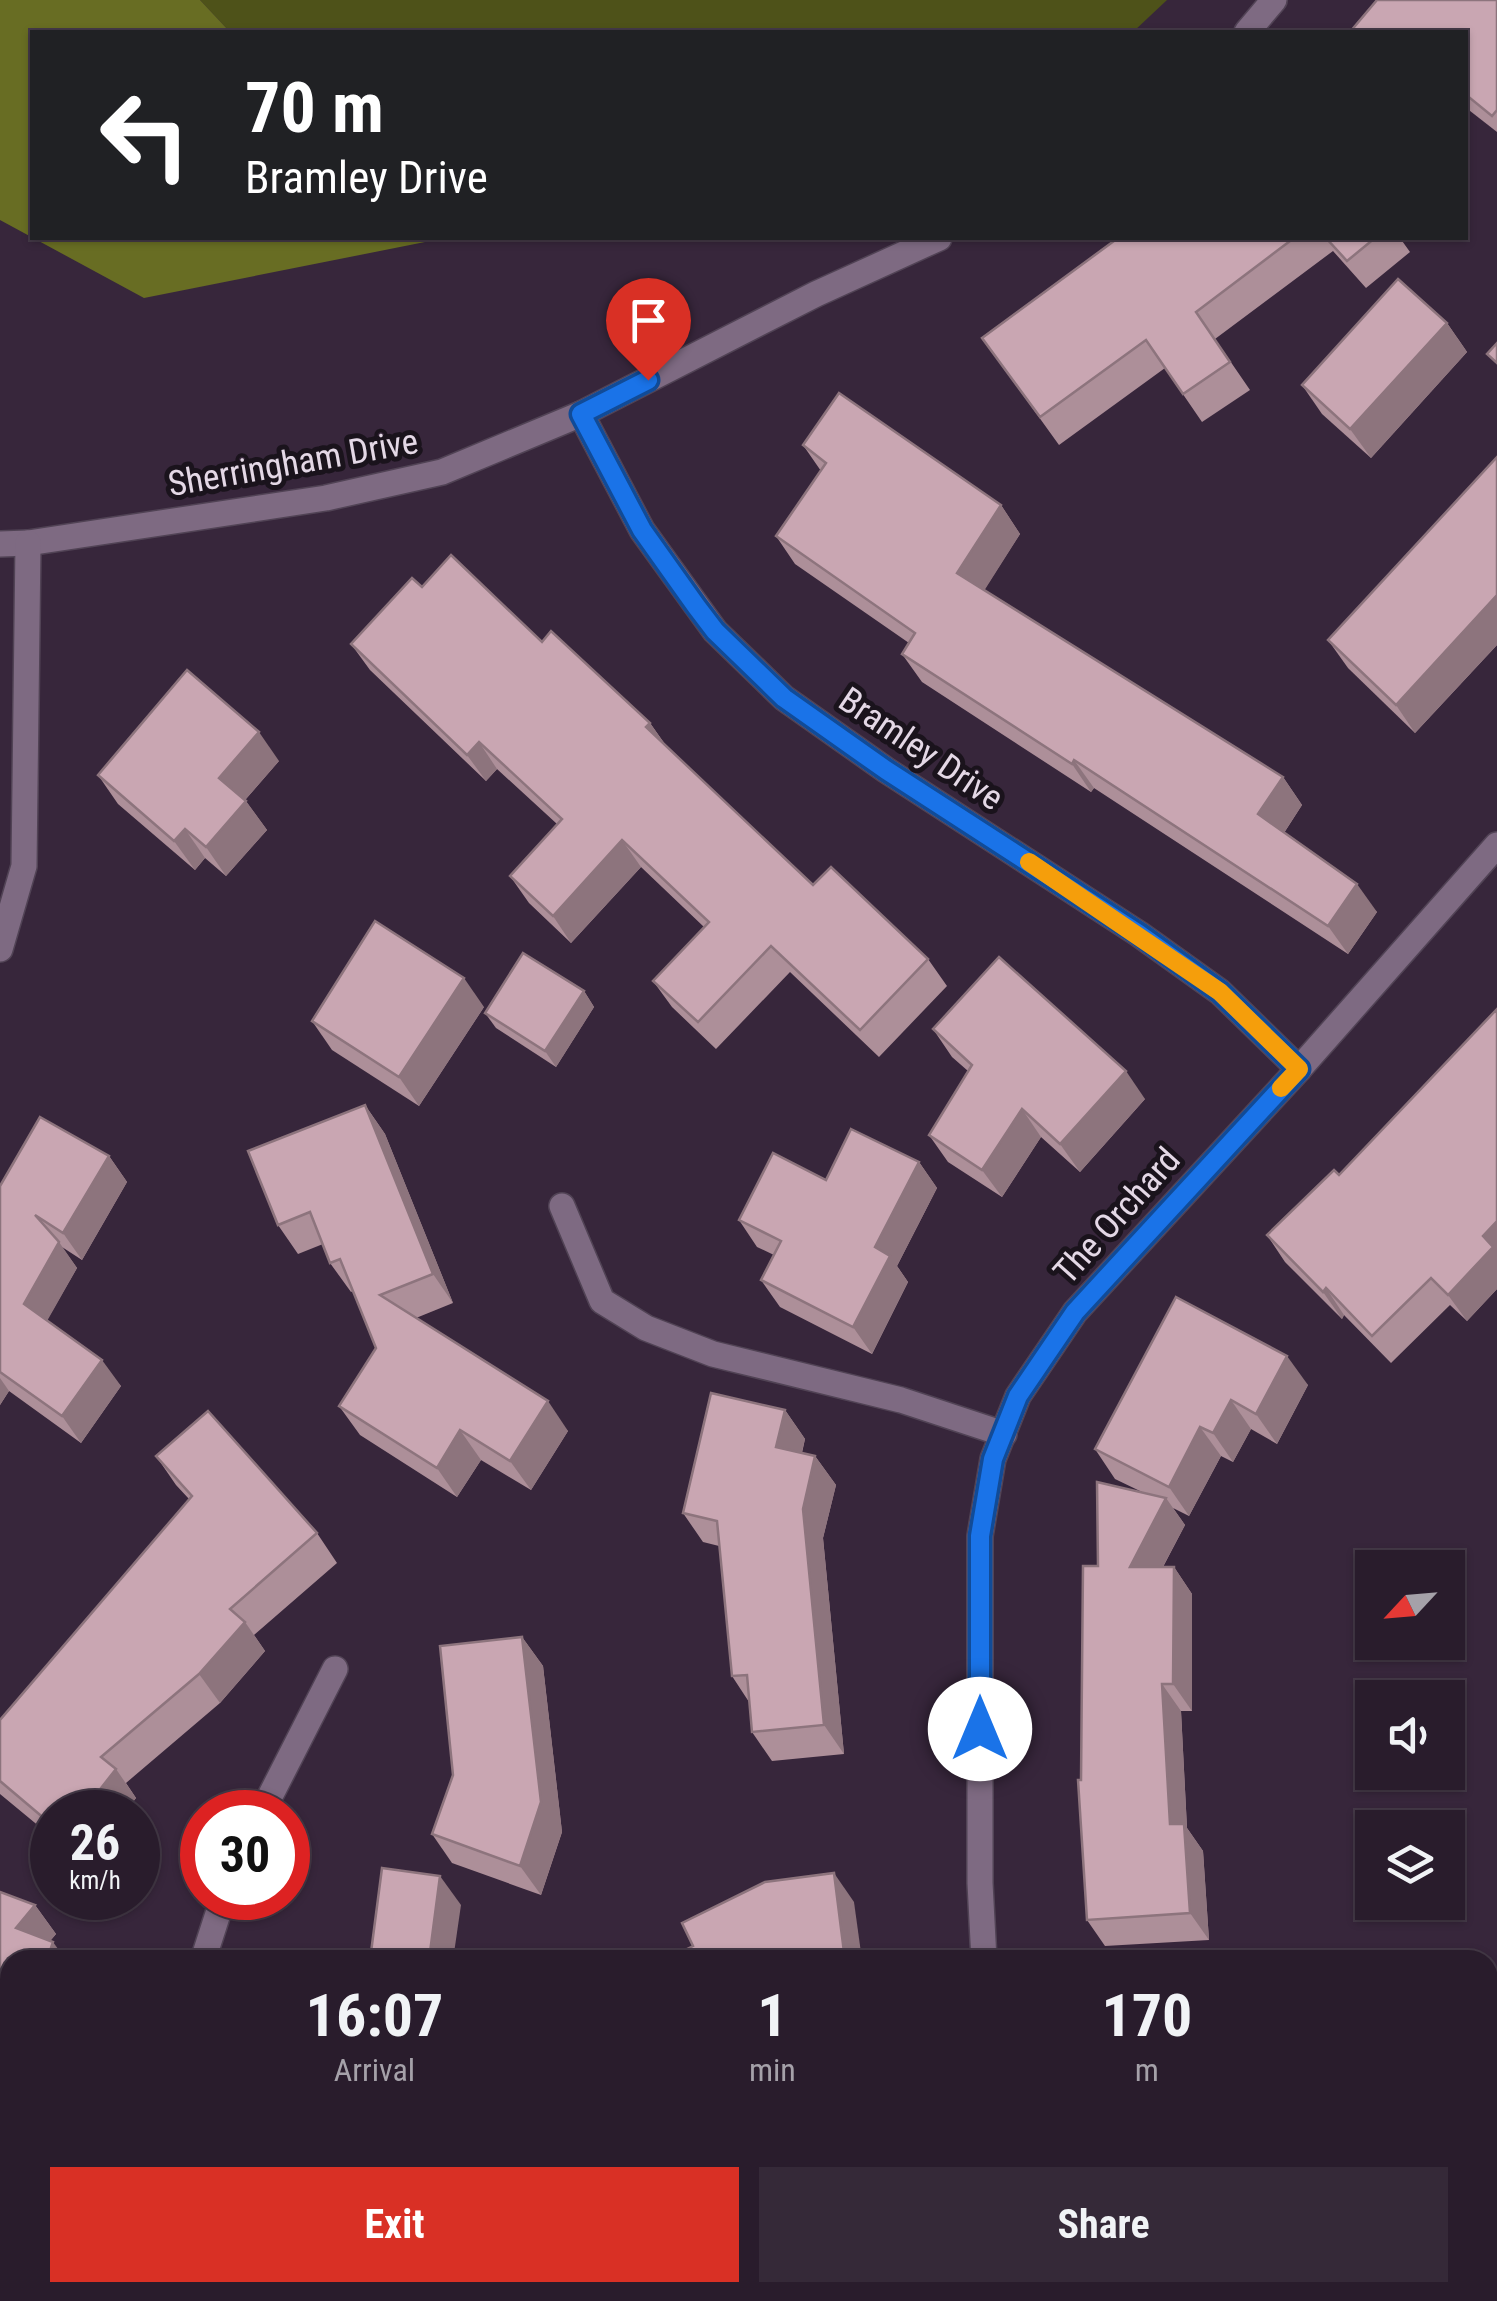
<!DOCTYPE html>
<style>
body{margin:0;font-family:"Roboto Condensed",sans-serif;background:#352938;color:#f1f3f6;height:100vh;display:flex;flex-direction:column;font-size:38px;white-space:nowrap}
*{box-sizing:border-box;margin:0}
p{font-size:32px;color:#a5a1a9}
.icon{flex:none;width:55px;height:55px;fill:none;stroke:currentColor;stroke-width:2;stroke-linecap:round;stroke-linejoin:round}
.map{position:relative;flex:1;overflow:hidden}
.details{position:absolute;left:0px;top:1950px;width:1498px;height:352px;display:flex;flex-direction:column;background:#291c2c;border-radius:30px 30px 0 0;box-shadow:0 2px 8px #0004,0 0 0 2px #453a48}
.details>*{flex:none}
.hud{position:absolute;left:30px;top:30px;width:1438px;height:210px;border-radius:0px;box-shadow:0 2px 8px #0004,0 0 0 2px #453a48;background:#202124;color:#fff;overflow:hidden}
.needle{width:65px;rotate:244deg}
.fabs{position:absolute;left:1355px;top:1550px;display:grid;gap:20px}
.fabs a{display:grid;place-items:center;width:110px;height:110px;border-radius:0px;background:#291c2c;box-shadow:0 2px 8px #0004,0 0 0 2px #453a48;font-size:50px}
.speed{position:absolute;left:30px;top:1790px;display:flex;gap:20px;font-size:50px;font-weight:700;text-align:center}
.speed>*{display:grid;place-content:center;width:130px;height:130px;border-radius:50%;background:#291c2c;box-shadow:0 2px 8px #0004,0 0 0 2px #453a48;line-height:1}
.speed small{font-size:25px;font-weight:400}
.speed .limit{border:15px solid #d22;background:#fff;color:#111}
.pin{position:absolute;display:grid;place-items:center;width:85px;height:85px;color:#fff;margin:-102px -42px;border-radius:50% 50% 50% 0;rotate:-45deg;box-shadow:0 0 10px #0007}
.pin .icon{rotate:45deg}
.me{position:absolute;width:110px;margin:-55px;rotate:0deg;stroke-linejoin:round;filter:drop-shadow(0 0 8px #0008)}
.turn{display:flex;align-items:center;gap:35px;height:210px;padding:0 50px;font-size:45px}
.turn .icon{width:130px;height:130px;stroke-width:2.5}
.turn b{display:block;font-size:70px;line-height:85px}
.eta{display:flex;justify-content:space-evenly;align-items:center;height:170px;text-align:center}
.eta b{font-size:60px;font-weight:700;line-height:70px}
.primary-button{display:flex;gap:20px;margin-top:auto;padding:20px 50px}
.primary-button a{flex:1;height:115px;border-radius:0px;background:#d93025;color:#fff;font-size:40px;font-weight:700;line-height:115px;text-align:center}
.primary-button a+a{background:#352938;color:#f1f3f6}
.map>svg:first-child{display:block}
</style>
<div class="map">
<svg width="1497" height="2301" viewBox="0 0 1497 2301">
<rect width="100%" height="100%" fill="#37263b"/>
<!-- green -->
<path fill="#4e5219" d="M200,0h967l-34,32h-903z"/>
<!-- forest -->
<path fill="#686d23" d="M0,0h200l30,32h-198v206h389l4,4 -281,56 -144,-78z"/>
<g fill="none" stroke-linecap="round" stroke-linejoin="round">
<defs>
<g id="minor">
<path d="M1247,32l27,-32"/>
<path d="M581,414l61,116 73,101 69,67 102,72 253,164 81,58 79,77"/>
<path d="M0,544l28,-1 298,-45 116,-26 139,-58 235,-120 123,-56"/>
<path d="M0,949l24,-83 4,-323"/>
<path d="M562,1206l40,95 44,27 67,26 188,46 103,34"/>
<path d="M262,1812l73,-143"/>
<path d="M203,1960l20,-62"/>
<path d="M984,1960l-4,-77v-347l13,-77 25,-63 57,-84 224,-243 198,-224"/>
<path d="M1488,2192l9,-21"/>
<path d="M633,2301l13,-9"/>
</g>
</defs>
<!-- minor casing -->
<use href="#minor" stroke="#514355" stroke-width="28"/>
<!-- minor -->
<use href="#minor" stroke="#7e6a82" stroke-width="25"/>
</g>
<!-- wall -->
<g fill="#ad8f99">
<path d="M1497,0v132l-32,-25v-75z"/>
<path d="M1118,238h282l10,14 -44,36 -33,-37 -118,88 35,51 -48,32 -37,-54 -106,77 -77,-107z"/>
<path d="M1447,323l20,29 -96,106 -49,-44 -20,-29z"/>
<path d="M803,445l198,60 19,29 -36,56 299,187 19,28 -18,28 93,79 -29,42 -254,-166 -3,4 -169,-110 -20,-28 7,-11 -114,-79 -19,-28 45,-65z"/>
<path d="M1497,457v188l-82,88 -67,-65 -20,-28z"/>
<path d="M422,587l120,55 108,81 17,24 146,138 115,74 19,27 -68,71 -89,-85 -74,77 -44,-42 -19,-26 51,-54 -63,-60 -70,76 -42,-40 -19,-27 47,-52 -60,-55 -11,12 -116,-111 -19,-26z"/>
<path d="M279,761l-34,39 22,30 -41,46 -21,-18 -10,12 -77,-66 -20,-29z"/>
<path d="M584,991l10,16 -38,60 -60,-39 -11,-15z"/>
<path d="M484,1007l-65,99 -87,-56 -20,-29z"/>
<path d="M1497,1009v280l-30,32 -17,-16 -59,58 -47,-48 -2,4 -57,-57 -18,-27 72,-60z"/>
<path d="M933,1029l212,70 -65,73 -39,-35 -39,60 -54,-35 -19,-27 39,-64 -16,-14z"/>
<path d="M365,1105l20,29 68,169 -37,15 152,113 -37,59 -50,-30 -24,37 -97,-62 -21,-29 37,-58 -23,-57 -2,1 -21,-29 -7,-19 -25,10 -20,-29z"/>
<path d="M109,1156l18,26 -45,78 -20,-13 15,21 -30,52 74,66 -40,57 -72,-52 -9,14v-219z"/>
<path d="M919,1162l18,26 -40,78 11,16 -36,72 -92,-47 -19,-27 13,-25 -17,-8 -18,-27 87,-40z"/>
<path d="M1176,1297l132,88 -31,59 -26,-15 -18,33 -12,-6 -32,60 -16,-8 12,17 -22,42h11l18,27v117h-11l6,117 16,23 6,89 -104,6 -18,-26 -6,-140 17,-214 44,-74 -27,-13 -20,-30z"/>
<path d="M785,1410l20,29 -3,14 13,3 21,29 -13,53 21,216 -72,7 -20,-29 -3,-30 -17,-26 -13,-130 -16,-4 -20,-29z"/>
<path d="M156,1456l161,77 20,30 -83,72 11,16 -45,52 -94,80 10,15 -11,14h-73v25l-52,-43v-74l189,-221 -13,-14z"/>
<path d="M522,1637l21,29 19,166 -21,63 -89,-32 -20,-29z"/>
<path d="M0,1892l35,13 21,29 -6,7 -40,19v154l-10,2z"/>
<path d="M347,2292h155l-12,9h-130z"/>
</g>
<!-- shaded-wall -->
<g fill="#8d747d">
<path d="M1447,323l20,29 -96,106 -21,-29z"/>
<path d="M1001,505l19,29 -43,68 -20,-29z"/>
<path d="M1497,595v50l-82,88 -19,-28z"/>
<path d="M650,723l19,27 -23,-23z"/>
<path d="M259,732l20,29 -40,46 -20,-29z"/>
<path d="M479,742l18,27 -11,12 -19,-26z"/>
<path d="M1074,760l20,28 -3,4 -19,-28z"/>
<path d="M1283,777l19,28 -24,37 -20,-28z"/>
<path d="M246,801l21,29 -41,46 -20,-29z"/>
<path d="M185,829l20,29 -10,12 -21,-29z"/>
<path d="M622,840l19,27 -70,76 -18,-27z"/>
<path d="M1357,884l20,28 -29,42 -20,-28z"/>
<path d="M464,978l20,29 -65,99 -20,-29z"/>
<path d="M584,991l10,16 -38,60 -11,-16z"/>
<path d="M1126,1071l19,28 -65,73 -20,-28z"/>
<path d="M365,1105l20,29 68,169 -20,-29z"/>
<path d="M1022,1109l19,28 -39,60 -20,-27z"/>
<path d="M109,1156l18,26 -45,78 -19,-27z"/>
<path d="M919,1162l18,26 -40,78 11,16 -36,72 -19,-27 22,-80z"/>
<path d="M1497,1221v68l-30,32 -19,-26 35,-59z"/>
<path d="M59,1242l18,26 -35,62 -18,-26z"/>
<path d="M1326,1288l18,27 -2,4 -19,-27z"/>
<path d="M1287,1356l21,29 -31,59 -21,-30z"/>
<path d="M102,1360l19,26 -40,57 -19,-27z"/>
<path d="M0,1378l9,13 -9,14z"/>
<path d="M1231,1400l20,29 -18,33 -20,-29z"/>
<path d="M548,1401l20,30 -37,59 -21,-29z"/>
<path d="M785,1410l20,29 -9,37 -20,-29z"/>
<path d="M1200,1427l21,29 -32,60 -20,-29z"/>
<path d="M460,1430l21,30 -24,37 -20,-29z"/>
<path d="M815,1456l21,29 -13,53 21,216 -20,-29 -21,-216z"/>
<path d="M1166,1498l19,27 -36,68 -19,-26z"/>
<path d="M1174,1567l18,27v117l-19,-27z"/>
<path d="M245,1622l20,29 -45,52 -21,-29z"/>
<path d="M522,1637l21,29 19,166 -21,63 -21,-29z"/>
<path d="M1162,1684l19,27 6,117 16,23 6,89 -19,-27 -20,-89z"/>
<path d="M116,1769l20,29 -11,14h-13l-11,-24z"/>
<path d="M834,1873l20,29 8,58h-17z"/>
<path d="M440,1876l21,29 -8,55h-24z"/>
<path d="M35,1905l21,29 -19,23 -21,-29z"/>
<path d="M53,1942l13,18h-19z"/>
<path d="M10,2063v30l-7,-10z"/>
</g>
<!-- building -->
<g fill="#c9a6b2" stroke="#8d747d" stroke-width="2.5">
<path d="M1377,0h120v110l-5,6 -27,-22v-62h-115z"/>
<path d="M1118,238h176l-98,74 34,50 -47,32 -37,-54 -106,77 -58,-79z"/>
<path d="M1326,238h49l-28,23z"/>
<path d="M1398,279l49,44 -97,106 -48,-44z"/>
<path d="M1497,343v20l-10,-9z"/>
<path d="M839,393l162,112 -44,68 326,204 -25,37 99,70 -29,42 -254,-166 -2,4 -170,-110 13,-21 -139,-97 50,-73 -23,-18z"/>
<path d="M1497,457v138l-101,110 -68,-65z"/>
<path d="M451,555l91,87 9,-11 99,92 -4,4 167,158 18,-18 97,92 -68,71 -89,-84 -73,76 -45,-41 56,-59 -87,-82 -69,76 -43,-40 52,-57 -83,-77 -12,13 -116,-111 61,-66 10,9z"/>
<path d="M187,670l72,62 -40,46 27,23 -40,46 -21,-18 -11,12 -76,-66z"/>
<path d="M375,921l89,57 -65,99 -87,-56z"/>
<path d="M523,953l61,38 -39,60 -60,-38z"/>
<path d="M999,957l127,114 -66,73 -38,-35 -40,61 -53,-35 43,-70 -39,-36z"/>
<path d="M1497,1009v212l-14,15 10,11 -45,48 -17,-17 -59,58 -46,-48 -3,4 -56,-57 67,-65 5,5z"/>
<path d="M365,1105l68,169 -53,21 168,106 -38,60 -50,-31 -23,38 -98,-62 37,-58 -36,-89 -10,4 -20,-51 -32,13 -30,-74z"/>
<path d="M40,1117l69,39 -46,77 -28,-18 24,27 -35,62 78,56 -40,56 -62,-44v-186z"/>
<path d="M851,1129l68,33 -44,85 15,9 -37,71 -92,-47 20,-39 -42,-21 34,-67 53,27z"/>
<path d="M1176,1297l111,59 -31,58 -25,-14 -18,33 -13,-6 -31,60 -74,-38z"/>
<path d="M711,1393l74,17 -9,37 39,9 -12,53 21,216 -72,7 -5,-57 -15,1 -15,-155 -34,-8z"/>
<path d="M208,1411l109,122 -87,76 15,13 -46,52 -98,83 15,12 -15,19 18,16 -7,8h-60v13l-52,-44v-61l192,-224 -36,-40z"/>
<path d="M1097,1482l69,16 -36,69h44l-1,117h-11l8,140h14l6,89 -103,7 -9,-140h3l2,-214h15z"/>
<path d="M522,1637l19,165 -21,64 -88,-32 21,-59 -13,-129z"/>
<path d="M382,1868l58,8 -11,84h-59z"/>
<path d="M834,1873l11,87h-180l28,-14 -11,-23 83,-41z"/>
<path d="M0,1892l35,13 -19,23 37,14 -6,18h-37v103l-7,20h-3z"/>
<path d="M369,2292h98l6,9h-91z"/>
<path d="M911,2292h373l2,1 -3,8h-393z"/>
</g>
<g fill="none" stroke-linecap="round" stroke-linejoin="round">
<defs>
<path id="route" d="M648,380l-67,34 61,116 54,76 19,25 69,67 102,72 253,164 81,58 79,77 -224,243 -57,84 -25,63 -13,77v193"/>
</defs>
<!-- route casing -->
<use href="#route" stroke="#114b97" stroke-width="25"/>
<!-- route -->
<use href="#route" stroke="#1a73e8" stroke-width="18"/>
<!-- slow -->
<path stroke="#f59e0b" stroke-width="18" d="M1029,862l191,130 79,77 -18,19"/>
</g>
<g text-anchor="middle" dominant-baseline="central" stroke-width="10" stroke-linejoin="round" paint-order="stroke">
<!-- street labels -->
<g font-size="35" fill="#e4d8e6" stroke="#1a131c">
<text transform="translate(293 463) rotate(-10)">Sherringham Drive</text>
<text transform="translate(921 749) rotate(34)">Bramley Drive</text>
<text transform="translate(1117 1216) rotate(-48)">The Orchard</text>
</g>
</g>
</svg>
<div class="fabs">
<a><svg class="needle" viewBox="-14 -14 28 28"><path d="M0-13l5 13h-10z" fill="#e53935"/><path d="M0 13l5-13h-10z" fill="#a5a1a9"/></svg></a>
<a><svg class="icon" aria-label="sound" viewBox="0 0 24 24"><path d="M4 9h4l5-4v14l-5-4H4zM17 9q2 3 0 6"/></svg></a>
<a><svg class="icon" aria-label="layers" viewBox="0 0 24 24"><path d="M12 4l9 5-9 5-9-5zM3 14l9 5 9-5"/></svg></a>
</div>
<div class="speed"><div>26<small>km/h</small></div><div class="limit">30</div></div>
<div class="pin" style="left:648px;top:380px;background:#d93025"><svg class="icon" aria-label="arrive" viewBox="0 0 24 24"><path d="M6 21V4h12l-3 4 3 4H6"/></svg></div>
<svg class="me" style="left:980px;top:1729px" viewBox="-20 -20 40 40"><circle r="19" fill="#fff"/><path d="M0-13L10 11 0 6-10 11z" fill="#1a73e8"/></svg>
<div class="hud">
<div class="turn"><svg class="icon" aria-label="left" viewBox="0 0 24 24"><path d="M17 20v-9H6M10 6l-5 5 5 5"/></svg><div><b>70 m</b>Bramley Drive</div></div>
</div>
<section class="details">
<div class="eta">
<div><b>16:07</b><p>Arrival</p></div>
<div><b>1</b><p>min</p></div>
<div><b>170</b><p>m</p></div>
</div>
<div class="primary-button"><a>Exit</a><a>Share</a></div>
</section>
</div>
